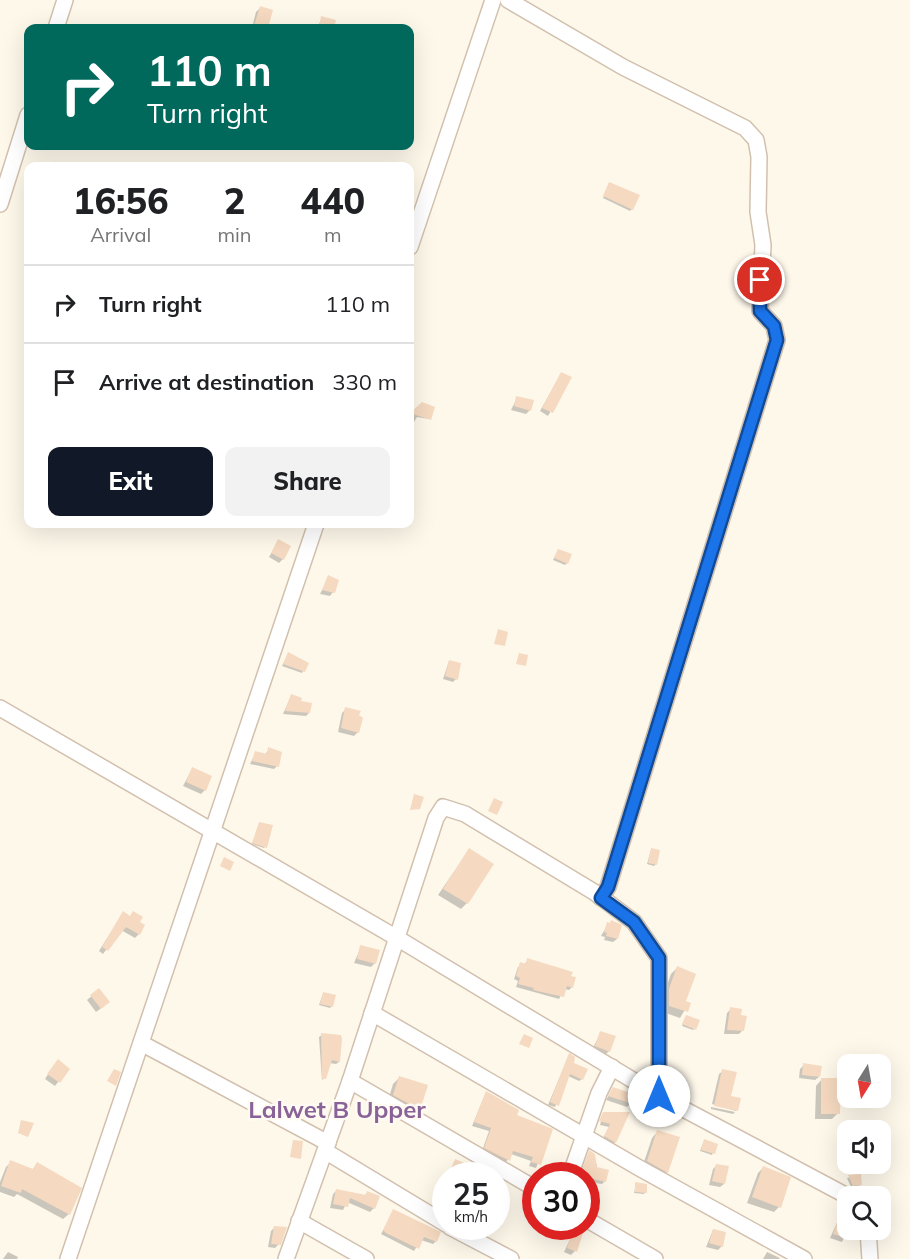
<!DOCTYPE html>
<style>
body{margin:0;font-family:Mulish,sans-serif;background:#f2f2f2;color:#202124;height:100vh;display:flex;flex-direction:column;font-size:22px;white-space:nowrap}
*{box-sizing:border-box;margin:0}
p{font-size:20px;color:#757577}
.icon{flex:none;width:33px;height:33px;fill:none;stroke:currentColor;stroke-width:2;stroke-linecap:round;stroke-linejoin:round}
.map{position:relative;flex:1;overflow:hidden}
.details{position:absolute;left:24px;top:162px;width:390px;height:366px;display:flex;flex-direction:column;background:#fff;border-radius:12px;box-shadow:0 6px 24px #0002}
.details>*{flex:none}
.banner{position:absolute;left:24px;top:24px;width:390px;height:126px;border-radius:12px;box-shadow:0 6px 24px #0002;background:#00695c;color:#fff;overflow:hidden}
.needle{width:39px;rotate:191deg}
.buttons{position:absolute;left:837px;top:1054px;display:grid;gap:12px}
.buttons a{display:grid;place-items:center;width:54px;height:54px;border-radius:12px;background:#fff;box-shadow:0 6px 24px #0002;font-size:30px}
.speed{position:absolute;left:432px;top:1162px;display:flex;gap:12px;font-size:30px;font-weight:700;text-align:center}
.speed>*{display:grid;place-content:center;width:78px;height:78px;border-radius:50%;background:#fff;box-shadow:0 6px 24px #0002;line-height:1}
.speed small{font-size:15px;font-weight:400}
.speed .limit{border:9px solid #d22;background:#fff;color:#111}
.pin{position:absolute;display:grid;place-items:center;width:51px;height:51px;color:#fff;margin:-26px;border:3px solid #fff;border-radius:50%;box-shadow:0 2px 6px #0007}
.me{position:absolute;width:66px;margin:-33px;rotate:0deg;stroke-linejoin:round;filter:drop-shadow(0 0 4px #0008)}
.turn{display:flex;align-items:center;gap:21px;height:126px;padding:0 24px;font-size:27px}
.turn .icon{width:78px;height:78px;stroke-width:2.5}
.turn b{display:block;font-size:42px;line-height:51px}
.eta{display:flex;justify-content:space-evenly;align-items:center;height:102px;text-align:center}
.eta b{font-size:36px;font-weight:800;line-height:42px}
.action{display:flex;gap:12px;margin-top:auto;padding:12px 24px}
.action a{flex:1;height:69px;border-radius:12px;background:#111827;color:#fff;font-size:24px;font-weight:800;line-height:69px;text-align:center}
.action a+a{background:#f2f2f2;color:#202124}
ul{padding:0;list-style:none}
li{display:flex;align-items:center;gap:18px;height:78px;padding:0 24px;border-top:2px solid #e0e0e0}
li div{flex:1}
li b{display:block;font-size:22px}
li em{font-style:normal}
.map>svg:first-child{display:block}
</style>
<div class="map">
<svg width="910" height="1259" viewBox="0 0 910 1259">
<rect width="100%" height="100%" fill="#fef8eb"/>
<!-- shadow -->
<g fill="#0003">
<path d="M260,8l11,3 -5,17h-14l4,-16z"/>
<path d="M322,18l12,3 -2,7h-15z"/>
<path d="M608,186l24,23 -2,2 -27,-13z"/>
<path d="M561,374l9,4 -22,38 -8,-5z"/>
<path d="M517,398l13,12 -4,4 -15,-4z"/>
<path d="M422,404l7,15 -12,-2 -4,7 -3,-1v-8z"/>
<path d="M279,541l4,18 -4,4 -10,-6z"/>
<path d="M558,550l9,13 -2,2 -12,-5z"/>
<path d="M329,577l4,15 -3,4 -10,-2z"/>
<path d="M288,654l19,10 -5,9 -20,-7z"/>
<path d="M449,661l7,18 -3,3 -10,-3z"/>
<path d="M291,696l18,17 -3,3 -23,-2z"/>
<path d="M346,709l12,23 -4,4 -16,-4 4,-19z"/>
<path d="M269,749l8,17 -3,3 -24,-5 6,-12 9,3z"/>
<path d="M192,769l13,21 -4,4 -18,-8z"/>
<path d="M256,834l9,13 -1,1 -12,-4z"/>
<path d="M469,850l-2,53 -6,6 -23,-14z"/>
<path d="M651,850l5,14 -2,2 -7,-2z"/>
<path d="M123,913l15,10 1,11 -4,4 -14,-8 -18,24 -4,-3z"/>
<path d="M608,924l9,15 -4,3 -9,-2 1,-3 -4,-1z"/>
<path d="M361,947l14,16 -4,4 -17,-4z"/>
<path d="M528,960l43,13 -2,5 3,9 -3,3 -5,-1 -5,10 -43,-12 2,-6 -4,-2 4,-12 6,-2z"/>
<path d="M677,968l7,34 5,1 -9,15 -17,-6v-16l8,-22z"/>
<path d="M99,990l5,16 -8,6 -9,-12z"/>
<path d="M323,994l9,12 -2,2 -11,-3z"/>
<path d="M731,1009l9,7 3,14 -4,4h-15l3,-21z"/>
<path d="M685,1018l9,11 -1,1 -11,-4z"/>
<path d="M601,1032l8,19 -4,4 -13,-5z"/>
<path d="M322,1035l17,27 -3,2 -7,-1 -7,18 -3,-44z"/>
<path d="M569,1055l13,24 -3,2 -11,-5 -13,31 -7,-2z"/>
<path d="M54,1065l14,4 -13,17 -10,-7z"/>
<path d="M804,1065l15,12 -4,3 -16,-2 1,-9z"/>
<path d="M723,1071l12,2 -6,24 10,2 -3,12 -24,-7 7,-30z"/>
<path d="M399,1078l27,8 -8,23 -6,6 -24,-14 5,-17z"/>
<path d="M822,1079l16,34 -6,6h-17l1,-33z"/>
<path d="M613,1089l18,14 -4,4 -21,-7z"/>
<path d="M486,1092l29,24 36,14 -15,38 -7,-2 2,-5 -20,-7 -6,10 -23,-13 7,-20 -17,-5z"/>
<path d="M711,1107l24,5 -2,2 -22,-5z"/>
<path d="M628,1113l-13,29 -3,3 -10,-5 7,-13 -9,-2 3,-11z"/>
<path d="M658,1131l9,41 -6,6 -19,-10 10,-30z"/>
<path d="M704,1141l12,4 -4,10 -12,-4z"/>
<path d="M590,1152l3,11 4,1 -2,5 10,12 -3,3 -16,-2v-6h-7z"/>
<path d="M11,1162l21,8 5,-6 32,50 -6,5 -46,-25 -3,3 -14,-5v-10l6,-15z"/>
<path d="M454,1162l13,4 -5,10h-13z"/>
<path d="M717,1165l7,19 -4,3 -11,-2 4,-16z"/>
<path d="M763,1168l16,39 -5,5 -27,-9 11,-30z"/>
<path d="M860,1175l1,10 -10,2 -4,-9z"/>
<path d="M636,1184l9,9 -1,1 -10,-1z"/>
<path d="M337,1190l27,6 4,-4 6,16 -4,4 -23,-10 -4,8 -13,-2 3,-14z"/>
<path d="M394,1211l42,30 -3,3 -12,-4 -7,11 -33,-17z"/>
<path d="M840,1216l8,14 -6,12 -12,-4z"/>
<path d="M275,1227l4,17 -4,4 -7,-1 3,-16z"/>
<path d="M713,1230l9,16 -4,4 -12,-3z"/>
<path d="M574,1231l1,20 -4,4 -7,-3z"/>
<path d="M8,1252l10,5 -1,2h-14z"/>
<path d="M767,1252l13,6 -1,1h-16z"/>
</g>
<!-- building -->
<g fill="#f5d9c0">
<path d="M260,6l13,4 -5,18 -14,-2z"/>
<path d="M321,16l15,4 -2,8h-15z"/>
<path d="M609,182l31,13 -7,15 -30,-14z"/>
<path d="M561,372l11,5 -19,36 -11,-5z"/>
<path d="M516,396l18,4 -3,11 -17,-5z"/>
<path d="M422,402l13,5 -4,13 -21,-7z"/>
<path d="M278,539l13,7 -7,14 -13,-7z"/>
<path d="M558,549l14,5 -4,10 -14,-6z"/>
<path d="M328,575l11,5 -4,13 -13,-3z"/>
<path d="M498,629l10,3 -3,14 -11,-2z"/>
<path d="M288,652l21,11 -4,9 -22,-8z"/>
<path d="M519,653l9,2 -2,11 -10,-2z"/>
<path d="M449,660l12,3 -3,17 -13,-4z"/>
<path d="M291,694l11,4 -1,3 11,2 -2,10 -25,-2z"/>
<path d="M345,707l16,4 -2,4 4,3 -4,15 -18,-5z"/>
<path d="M268,747l14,5 -3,15 -27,-6 3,-10 12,3z"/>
<path d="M192,767l20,9 -6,15 -20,-9z"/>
<path d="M414,794l10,3 -4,12 -10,1z"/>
<path d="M494,798l9,4 -6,13 -9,-4z"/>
<path d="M259,822l14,3 -6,23 -15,-5z"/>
<path d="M469,848l25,16 -26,40 -25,-15z"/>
<path d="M651,848l9,2 -3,15 -9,-2z"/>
<path d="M224,857l10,5 -4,9 -10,-5z"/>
<path d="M123,911l7,5 3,-5 10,6 -3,5 5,3 -5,10 -14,-8 -18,24 -6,-4z"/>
<path d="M611,920l11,5 -4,14 -12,-3 1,-3 -3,-1 3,-10 3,1z"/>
<path d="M360,945l20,5 -4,14 -19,-5z"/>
<path d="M527,958l46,14 -2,4 5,1 -3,11 -6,-2 -3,11 -31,-7 1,-2 -16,-4 2,-6 -4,-2 4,-14 6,2z"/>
<path d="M677,966l19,8 -10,27 5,2 -3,9 -19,-6v-17z"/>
<path d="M99,988l11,14 -9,7 -11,-14z"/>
<path d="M323,992l13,3 -3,12 -13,-3z"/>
<path d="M730,1007l12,2 -1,6 6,1 -3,15 -17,-1z"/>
<path d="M686,1015l14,5 -4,10 -14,-6z"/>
<path d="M600,1031l16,5 -6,16 -15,-6z"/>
<path d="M321,1033l20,2 1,4 -2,23 -8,-2 -6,19h-4z"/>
<path d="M524,1034l9,4 -4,10 -10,-4z"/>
<path d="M569,1053l6,4 -1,6 14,6 -5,11 -13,-6 -11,32 -9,-4z"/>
<path d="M58,1059l12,10 -10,14 -13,-9z"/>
<path d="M803,1063l19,3 -2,11 -18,-2z"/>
<path d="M114,1069l7,3 -5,14 -9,-5z"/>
<path d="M722,1069l15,3 -6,24 10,2 -3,13 -24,-5z"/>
<path d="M399,1076l29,9 -8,25 -27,-15z"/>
<path d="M821,1078h20l-1,36h-19z"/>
<path d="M613,1087l23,8 -3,9 -25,-8z"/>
<path d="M486,1091l33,19 -2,5 36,14 -12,36 -10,-3 2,-5 -20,-6 -3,10 -26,-13 7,-20 -17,-6z"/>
<path d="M603,1112h27l-14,31 -12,-7 6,-12 -11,-3z"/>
<path d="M21,1120l13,3 -6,14 -10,-4z"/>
<path d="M657,1130l23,7 -12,36 -21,-12z"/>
<path d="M704,1139l14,5 -3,10 -14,-4z"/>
<path d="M293,1140l10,1 -2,18 -11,-2z"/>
<path d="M589,1150l6,4 2,13 12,3 -3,12 -26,-6z"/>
<path d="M455,1159l14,6 -5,10 -13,-6z"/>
<path d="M10,1160l23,9 4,-7 45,26 -12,27 -48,-26 -1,4 -20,-7z"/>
<path d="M716,1164l13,2 -4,18 -13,-3z"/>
<path d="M763,1166l28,11 -10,31 -29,-11z"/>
<path d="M861,1174l1,11 -9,1 -5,-11z"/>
<path d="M635,1182l12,2v9l-12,-1z"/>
<path d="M336,1189l30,6 1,-4 13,5 -5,13 -25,-11 -2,9 -15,-3z"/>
<path d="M843,1205l5,1v33l-15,-5z"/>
<path d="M393,1209l48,23 -4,10 -13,-5 -5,12 -33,-16 -3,-3z"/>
<path d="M274,1226l13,1 -6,18 -10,-1z"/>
<path d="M573,1229l10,4 -6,19 -10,-4z"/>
<path d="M713,1229l13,3 -3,15 -14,-4z"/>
</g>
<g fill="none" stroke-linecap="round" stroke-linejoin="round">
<defs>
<g id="minor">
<path d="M508,0l115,67 122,61 11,12 3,17 -1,55 5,33 -3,66 14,15 3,14 -169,547 -7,11"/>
<path d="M56,28l9,-28"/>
<path d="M0,204l28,-89"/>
<path d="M410,247l83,-247"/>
<path d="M0,708l397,230 262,158 190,101"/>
<path d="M372,1013l269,156 163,90"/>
<path d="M141,1043l187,100"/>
<path d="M350,1081l186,108"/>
<path d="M325,1151l121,73"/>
<path d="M570,1176l29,-83 13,-26"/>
<path d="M586,1219l69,40"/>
<path d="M299,1221l67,38"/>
<path d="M450,1227l61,32"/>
<path d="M868,1230l2,29"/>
<path d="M68,1259l248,-735"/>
<path d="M286,1259l64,-178 86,-263 7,-11 22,7 129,78 40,30 25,36v138"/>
</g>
</defs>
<!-- minor casing -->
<use href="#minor" stroke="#d2c0ae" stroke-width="18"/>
<!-- minor -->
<use href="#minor" stroke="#fff" stroke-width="15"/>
</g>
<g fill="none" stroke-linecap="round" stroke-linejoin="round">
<defs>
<path id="route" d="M659,1096v-138l-25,-36 -33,-24 7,-11 169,-547 -3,-14 -14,-15v-31"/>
</defs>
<!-- route casing -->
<use href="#route" stroke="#114b97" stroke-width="15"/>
<!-- route -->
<use href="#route" stroke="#1a73e8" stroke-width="10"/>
</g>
<g text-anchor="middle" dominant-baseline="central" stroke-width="5" stroke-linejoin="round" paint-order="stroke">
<!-- quarter labels -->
<g font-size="24" font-weight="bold" fill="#896397" stroke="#fffbf3">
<text x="337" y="1109">Lalwet B Upper</text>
</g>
</g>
</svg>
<div class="buttons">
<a><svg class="needle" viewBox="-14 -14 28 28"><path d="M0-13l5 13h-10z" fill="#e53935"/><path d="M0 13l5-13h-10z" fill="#757577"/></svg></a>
<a><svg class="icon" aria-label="sound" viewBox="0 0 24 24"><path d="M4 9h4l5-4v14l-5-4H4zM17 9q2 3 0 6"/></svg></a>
<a><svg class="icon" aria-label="search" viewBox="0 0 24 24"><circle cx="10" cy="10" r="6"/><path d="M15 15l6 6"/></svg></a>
</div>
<div class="speed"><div>25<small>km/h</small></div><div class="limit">30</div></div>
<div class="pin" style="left:760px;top:280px;background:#d93025"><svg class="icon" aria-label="arrive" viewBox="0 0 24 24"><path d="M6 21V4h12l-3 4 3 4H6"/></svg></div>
<svg class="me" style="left:659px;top:1096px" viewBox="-20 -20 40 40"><circle r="19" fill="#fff"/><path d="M0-13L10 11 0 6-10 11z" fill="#1a73e8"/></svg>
<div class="banner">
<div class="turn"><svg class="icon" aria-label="right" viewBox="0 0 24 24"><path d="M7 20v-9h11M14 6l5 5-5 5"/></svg><div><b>110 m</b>Turn right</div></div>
</div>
<section class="details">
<div class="eta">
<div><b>16:56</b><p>Arrival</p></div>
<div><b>2</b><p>min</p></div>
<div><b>440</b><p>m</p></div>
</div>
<ul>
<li><svg class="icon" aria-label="right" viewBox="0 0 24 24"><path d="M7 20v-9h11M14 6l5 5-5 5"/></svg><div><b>Turn right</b></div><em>110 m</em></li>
<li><svg class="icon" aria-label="arrive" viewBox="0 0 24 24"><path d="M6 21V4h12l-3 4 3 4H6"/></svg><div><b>Arrive at destination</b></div><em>330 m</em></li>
</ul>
<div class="action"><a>Exit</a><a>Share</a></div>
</section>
</div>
